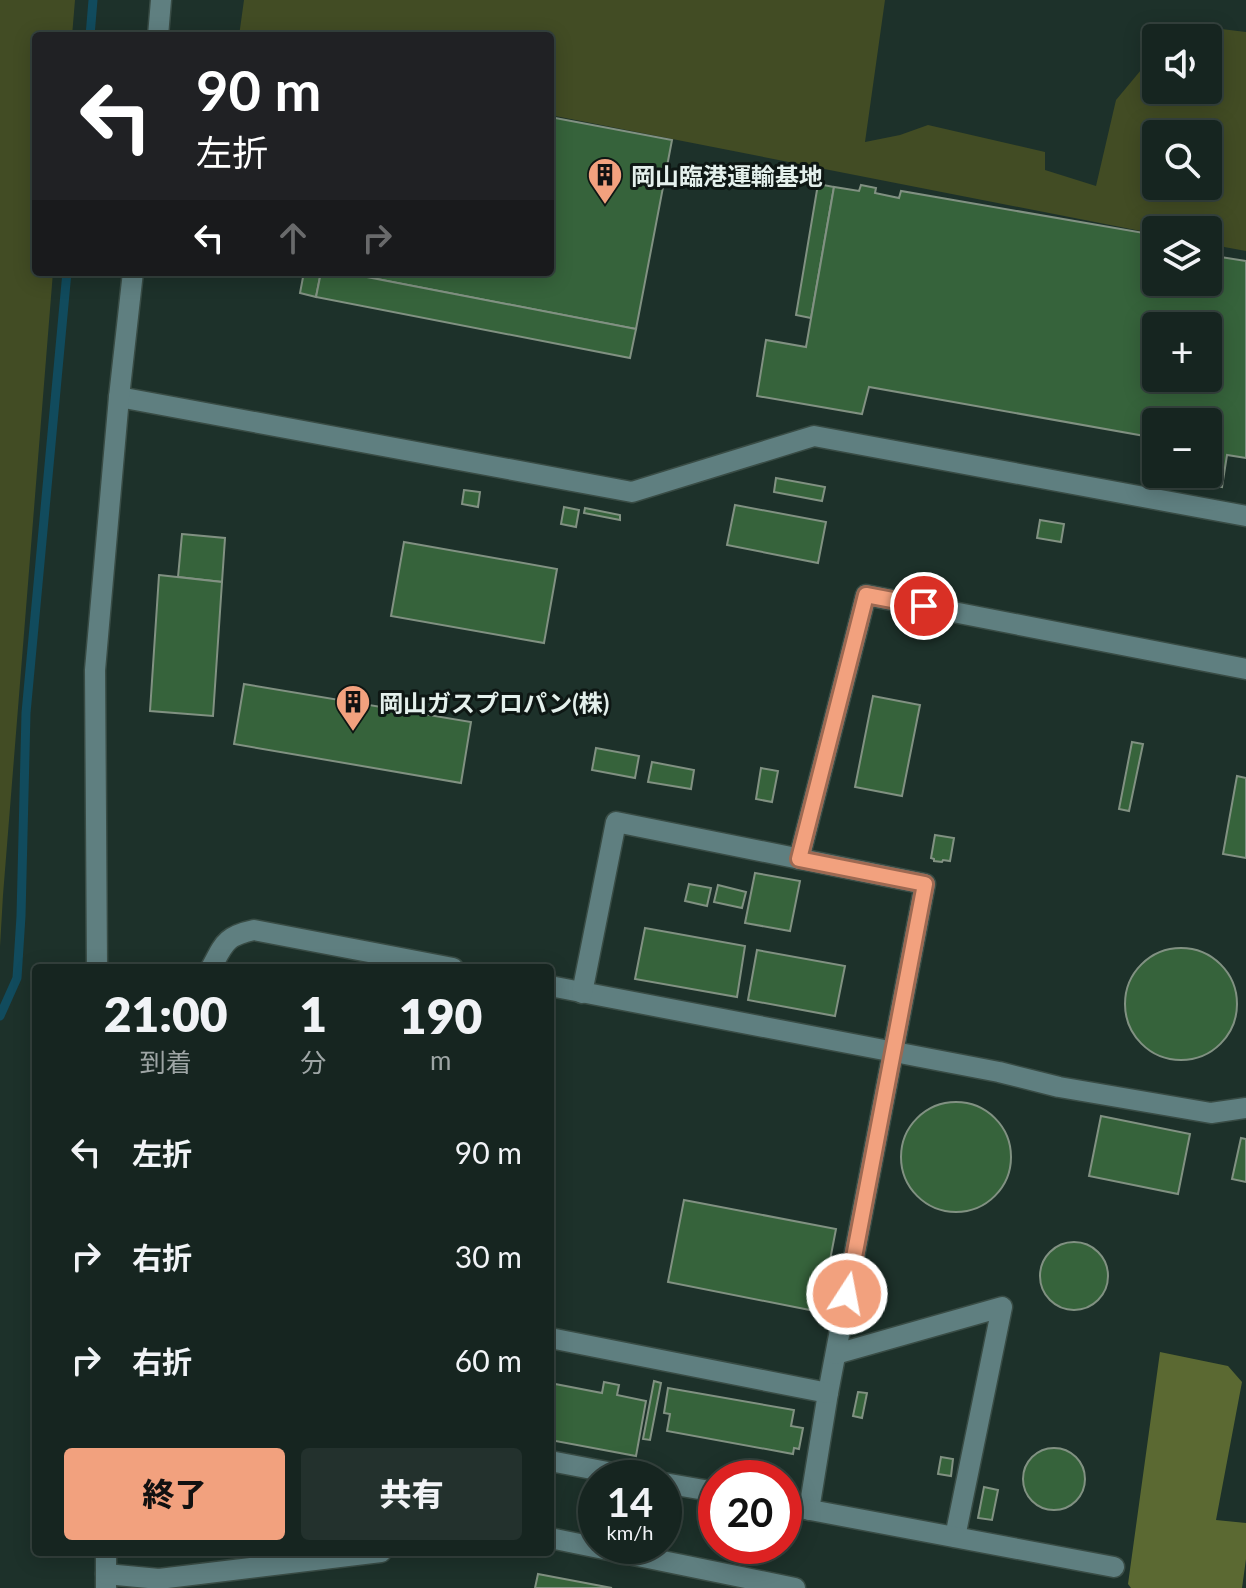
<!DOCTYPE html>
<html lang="ja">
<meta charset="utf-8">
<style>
body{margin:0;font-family:Lato,"Noto Sans JP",sans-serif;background:#23312d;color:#f1f3f6;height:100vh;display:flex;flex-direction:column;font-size:30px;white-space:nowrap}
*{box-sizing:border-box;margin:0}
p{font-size:26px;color:#9ea5a5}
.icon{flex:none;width:44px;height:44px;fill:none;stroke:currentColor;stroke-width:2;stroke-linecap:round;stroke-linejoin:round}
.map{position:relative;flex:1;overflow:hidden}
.side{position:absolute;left:32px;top:964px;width:522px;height:592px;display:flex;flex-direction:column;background:#162520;border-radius:8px;box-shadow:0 4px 20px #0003,0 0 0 2px #35423e}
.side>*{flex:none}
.guide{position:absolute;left:32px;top:32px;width:522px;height:244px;border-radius:8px;box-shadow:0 4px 20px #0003,0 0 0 2px #35423e;background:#202124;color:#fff;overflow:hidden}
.fabs{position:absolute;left:1142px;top:24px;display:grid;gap:16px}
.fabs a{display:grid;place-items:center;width:80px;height:80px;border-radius:8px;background:#162520;box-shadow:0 4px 20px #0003,0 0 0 2px #35423e;font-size:40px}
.speed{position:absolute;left:578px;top:1460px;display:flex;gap:16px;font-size:40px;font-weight:700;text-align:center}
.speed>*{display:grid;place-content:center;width:104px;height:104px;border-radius:50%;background:#162520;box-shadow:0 4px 20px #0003,0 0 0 2px #35423e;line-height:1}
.speed small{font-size:20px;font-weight:400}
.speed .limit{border:12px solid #d22;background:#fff;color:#111}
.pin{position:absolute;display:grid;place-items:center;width:68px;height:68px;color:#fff;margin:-34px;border:4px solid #fff;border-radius:50%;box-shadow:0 2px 8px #0007}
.me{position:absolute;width:88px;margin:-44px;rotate:11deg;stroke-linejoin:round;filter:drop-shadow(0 0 6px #0008)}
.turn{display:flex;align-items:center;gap:28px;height:168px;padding:0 32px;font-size:36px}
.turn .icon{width:104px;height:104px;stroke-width:2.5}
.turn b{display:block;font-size:56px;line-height:68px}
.lanes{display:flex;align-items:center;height:76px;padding:0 32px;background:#0003;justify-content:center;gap:40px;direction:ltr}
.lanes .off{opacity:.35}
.eta{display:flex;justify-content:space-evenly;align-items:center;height:136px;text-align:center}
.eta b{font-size:48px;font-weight:800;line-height:56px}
.primary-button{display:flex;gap:16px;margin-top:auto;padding:16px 32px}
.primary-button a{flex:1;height:92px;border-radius:8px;background:#f2a17e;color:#111;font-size:32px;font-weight:800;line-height:92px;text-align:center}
.primary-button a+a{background:#23312d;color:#f1f3f6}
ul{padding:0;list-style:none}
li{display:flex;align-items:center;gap:24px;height:104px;padding:0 32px}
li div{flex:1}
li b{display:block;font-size:30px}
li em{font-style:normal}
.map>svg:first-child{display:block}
</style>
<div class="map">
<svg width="1246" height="1588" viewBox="0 0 1246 1588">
<rect width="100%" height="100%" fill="#1d312a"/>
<!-- green -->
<g fill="#424c24" fill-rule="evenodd">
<path d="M0,0h75l-3,36h-36v236h17l-50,623 -3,52z"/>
<path d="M244,0h641l-20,142 35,-7 28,-10 117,27v18l51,16 20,-86 40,-48v38h52v-52h-40l12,-14 66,8v219l-38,-7v-14h-52v4l-606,-119v-79h-311zM1156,134h52v52h-52z"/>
</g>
<!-- forest -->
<path fill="#5b6932" d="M1160,1352l68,14 14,16 -26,138 30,3v36l-4,29h-111l-3,-4z"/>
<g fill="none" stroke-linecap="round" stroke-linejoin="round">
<!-- stream -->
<g stroke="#114b5d" stroke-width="9">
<path d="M90,36l3,-36"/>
<path d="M0,1016l17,-38 4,-62 5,-203 41,-441"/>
</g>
</g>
<!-- building -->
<g fill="#36633b" stroke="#819182" stroke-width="2" fill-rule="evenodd">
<path d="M550,117l122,23 -36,189 -295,-57h209z"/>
<path d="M818,184l16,3 -23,131 -15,-3z"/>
<path d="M861,185l15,3 -1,5 24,5 2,-7 243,42 -2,10 14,3v36h52v-27l38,6v197l-19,-3 -5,32 -52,-9 1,-4h37v-52h-52v16l-287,-51 -7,27 -105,-18 9,-56 40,7 28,-160 25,4zM1156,326h52v52h-52z"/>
<path d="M304,272h17l-5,25 -16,-4z"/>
<path d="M321,272h20l295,57 -6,29 -314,-61z"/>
<path d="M776,478l49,9 -3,14 -48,-9z"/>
<path d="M464,490l16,2 -2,15 -16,-3z"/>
<path d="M735,505l91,17 -8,41 -91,-18z"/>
<path d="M564,507l15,3 -3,17 -15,-3z"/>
<path d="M585,508l35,7v5l-36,-7z"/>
<path d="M1040,520l24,4 -3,18 -24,-4z"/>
<path d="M182,534l43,4 -3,44 -44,-5z"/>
<path d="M404,542l153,27 -13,74 -153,-27z"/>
<path d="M159,575l63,7 -9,134 -63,-5z"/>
<path d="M244,684l227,38 -10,61 -227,-39z"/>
<path d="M873,696l47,9 -18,91 -47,-9z"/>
<path d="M1132,742l11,2 -14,67 -10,-2z"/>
<path d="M596,748l43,8 -4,22 -43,-8z"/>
<path d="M652,762l42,8 -3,19 -43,-7z"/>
<path d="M761,768l17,3 -6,31 -16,-3z"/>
<path d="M1237,776l9,2v80l-23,-4z"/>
<path d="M935,835l19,3 -4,23 -7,-1 -1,2 -8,-1v-2l-3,-1z"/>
<path d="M755,873l45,8 -10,50 -45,-8z"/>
<path d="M689,884l22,4 -4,18 -22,-5z"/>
<path d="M718,885l28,7 -4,16 -28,-6z"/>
<path d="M645,928l100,18 -8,51 -102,-18z"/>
<circle cx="1181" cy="1004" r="56"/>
<path d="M757,950l88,16 -10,50 -87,-16z"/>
<circle cx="956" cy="1157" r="55"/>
<path d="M1101,1116l89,18 -12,60 -89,-18z"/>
<path d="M1241,1138l5,1v43l-14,-3z"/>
<path d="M684,1200l152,29 -16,83 -152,-30z"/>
<circle cx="1074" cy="1276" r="34"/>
<path d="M654,1381l7,2 -11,57 -7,-1z"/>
<path d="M604,1382l15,3 -2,10 29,6 -10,55 -86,-16v-57l52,10z"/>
<path d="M668,1388l126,22 -3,16 12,2 -4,21 -5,-1 -1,6 -126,-23 3,-17 -6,-1z"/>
<path d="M858,1392l9,1 -5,25 -9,-2z"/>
<circle cx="1054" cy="1479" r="31"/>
<path d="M941,1457l12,2 -2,17 -13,-2z"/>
<path d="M984,1487l14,3 -6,30 -14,-2z"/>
<path d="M538,1574l74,14h-77z"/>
</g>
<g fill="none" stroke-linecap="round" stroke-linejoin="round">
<defs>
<g id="minor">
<path d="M158,36l3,-36"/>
<path d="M119,397l513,95 182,-56 432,80"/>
<path d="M799,859l67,-264 380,74"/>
<path d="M97,968l-2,-298 24,-273 14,-125"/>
<path d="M211,968c13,-24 14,-32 43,-38l199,38"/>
<path d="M550,986l449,86 60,15 152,26 35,-5"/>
<path d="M582,993l34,-171 309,62 -97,509 -19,117"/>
<path d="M550,1338l278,55"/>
<path d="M836,1354l166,-47 -47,230"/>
<path d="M550,1461l89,17"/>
<path d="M664,1483l52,9"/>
<path d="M784,1505l330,62"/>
<path d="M550,1538l245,50"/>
<path d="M106,1552v36"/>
<path d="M106,1574l53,5 222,-27"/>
</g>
</defs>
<!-- minor casing -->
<use href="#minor" stroke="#394c45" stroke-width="23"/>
<!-- minor -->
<use href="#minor" stroke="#5f7f80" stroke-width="20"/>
</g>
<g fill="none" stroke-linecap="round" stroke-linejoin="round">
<defs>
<path id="route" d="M847,1294l78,-410 -126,-25 67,-264 58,11"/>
</defs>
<!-- route casing -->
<use href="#route" stroke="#9d6952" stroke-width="20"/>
<!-- route -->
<use href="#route" stroke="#f2a17e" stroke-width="14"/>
</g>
<!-- icons -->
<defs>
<symbol id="building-pin" viewBox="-11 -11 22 30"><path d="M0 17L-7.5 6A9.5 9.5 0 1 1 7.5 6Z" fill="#f2a17e" stroke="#0e1714"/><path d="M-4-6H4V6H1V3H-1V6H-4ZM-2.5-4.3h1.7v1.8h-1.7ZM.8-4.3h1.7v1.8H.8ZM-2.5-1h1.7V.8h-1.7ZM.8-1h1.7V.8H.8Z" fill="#111"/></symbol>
</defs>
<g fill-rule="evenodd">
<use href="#building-pin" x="585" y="155" width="40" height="54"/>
<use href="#building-pin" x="333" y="682" width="40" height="54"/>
</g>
<g text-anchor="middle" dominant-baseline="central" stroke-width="6" stroke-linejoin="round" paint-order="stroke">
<!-- poi labels -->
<g font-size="24" font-weight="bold" fill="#e4f0ec" stroke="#0e1714" text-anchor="start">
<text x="631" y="175">岡山臨港運輸基地</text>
<text x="379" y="702">岡山ガスプロパン(株)</text>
</g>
</g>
</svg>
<div class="fabs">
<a><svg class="icon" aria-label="sound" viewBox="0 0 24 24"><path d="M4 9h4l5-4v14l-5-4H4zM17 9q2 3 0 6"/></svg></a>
<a><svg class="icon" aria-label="search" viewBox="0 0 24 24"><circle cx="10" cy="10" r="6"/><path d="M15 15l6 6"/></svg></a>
<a><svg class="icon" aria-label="layers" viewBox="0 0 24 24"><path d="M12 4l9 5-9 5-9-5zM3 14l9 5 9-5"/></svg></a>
<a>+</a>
<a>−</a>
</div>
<div class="speed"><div>14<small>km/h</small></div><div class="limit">20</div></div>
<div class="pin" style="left:924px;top:606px;background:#d93025"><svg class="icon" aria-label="arrive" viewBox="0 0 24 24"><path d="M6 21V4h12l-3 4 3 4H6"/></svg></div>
<svg class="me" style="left:847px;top:1294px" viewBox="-20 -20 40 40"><circle r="17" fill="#f2a17e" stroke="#fff" stroke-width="3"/><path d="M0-11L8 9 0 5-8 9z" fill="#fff"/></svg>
<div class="guide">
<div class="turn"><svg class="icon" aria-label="left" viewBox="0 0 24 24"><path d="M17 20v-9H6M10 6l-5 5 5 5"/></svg><div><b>90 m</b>左折</div></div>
<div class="lanes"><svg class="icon" aria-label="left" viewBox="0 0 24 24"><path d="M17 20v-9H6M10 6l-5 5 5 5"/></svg><svg class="icon off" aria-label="ahead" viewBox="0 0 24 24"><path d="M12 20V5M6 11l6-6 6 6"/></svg><svg class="icon off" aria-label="right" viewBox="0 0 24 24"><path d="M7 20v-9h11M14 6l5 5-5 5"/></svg></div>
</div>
<section class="side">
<div class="eta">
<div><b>21:00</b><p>到着</p></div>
<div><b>1</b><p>分</p></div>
<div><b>190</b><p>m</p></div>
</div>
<ul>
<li><svg class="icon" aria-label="left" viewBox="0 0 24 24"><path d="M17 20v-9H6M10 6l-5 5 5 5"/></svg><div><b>左折</b></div><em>90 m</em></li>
<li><svg class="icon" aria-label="right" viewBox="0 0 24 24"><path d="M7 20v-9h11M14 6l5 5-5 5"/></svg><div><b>右折</b></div><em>30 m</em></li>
<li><svg class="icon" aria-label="right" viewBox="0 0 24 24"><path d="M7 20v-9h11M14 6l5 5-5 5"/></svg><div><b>右折</b></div><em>60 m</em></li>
</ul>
<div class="primary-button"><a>終了</a><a>共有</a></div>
</section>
</div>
